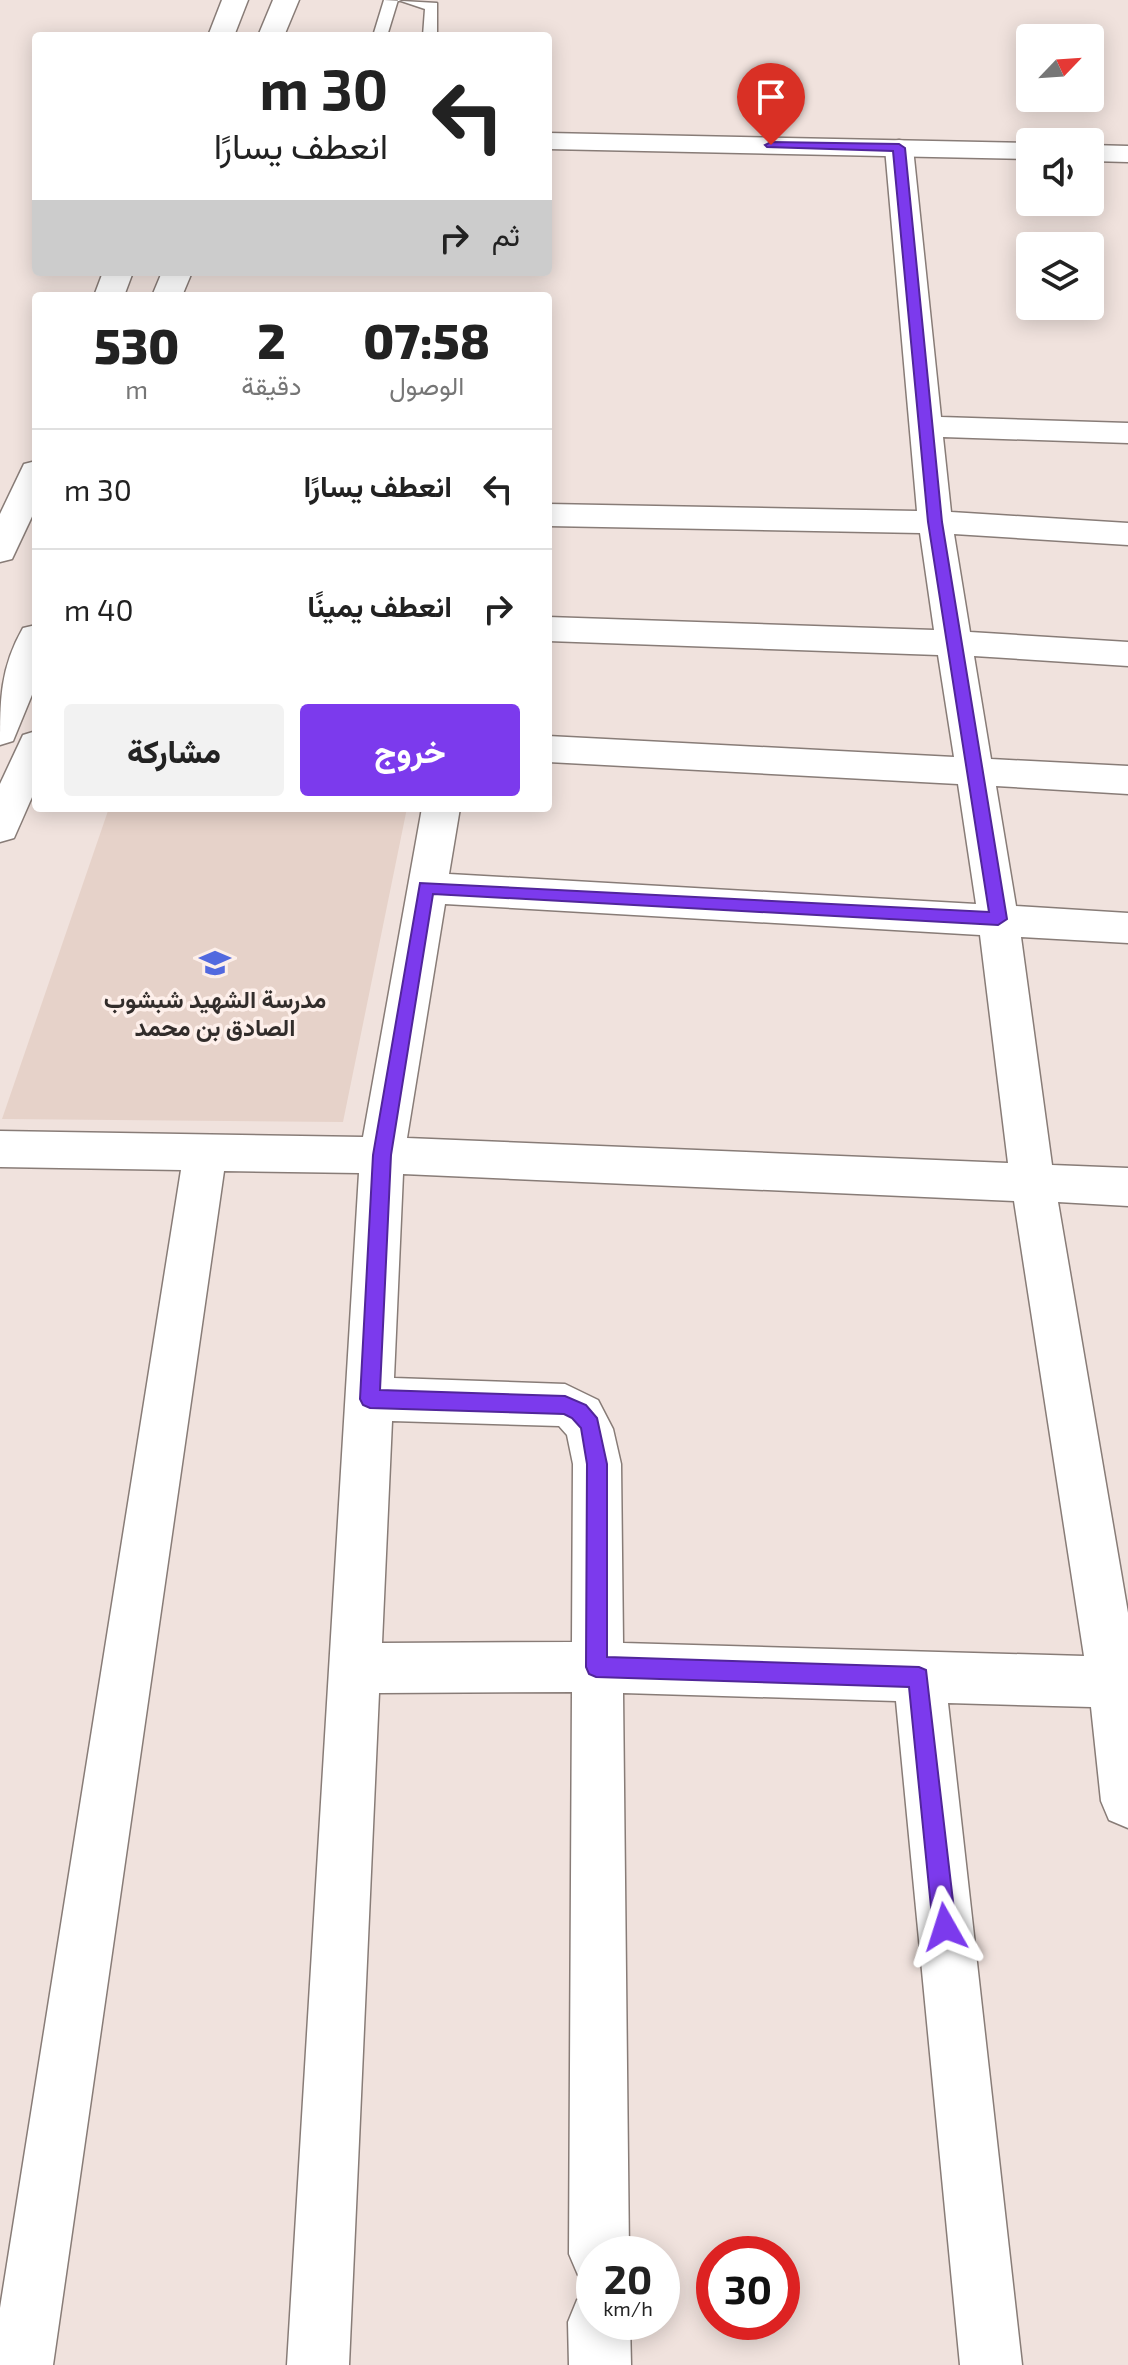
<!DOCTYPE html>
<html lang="ar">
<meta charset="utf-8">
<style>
body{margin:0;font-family:"Exo 2",Vazirmatn,sans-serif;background:#f2f2f2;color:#222;direction:rtl;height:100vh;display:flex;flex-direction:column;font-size:30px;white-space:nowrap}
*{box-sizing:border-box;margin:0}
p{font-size:26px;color:#767676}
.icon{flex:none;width:44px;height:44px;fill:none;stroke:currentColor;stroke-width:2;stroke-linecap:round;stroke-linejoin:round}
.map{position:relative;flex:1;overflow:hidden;direction:ltr}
.drawer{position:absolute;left:32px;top:292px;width:520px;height:520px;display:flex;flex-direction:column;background:#fff;border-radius:8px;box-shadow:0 4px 20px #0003;direction:rtl}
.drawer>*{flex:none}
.hud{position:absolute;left:32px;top:32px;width:520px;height:244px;border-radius:8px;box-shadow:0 4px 20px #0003;direction:rtl;background:#fff;color:#222;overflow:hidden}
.needle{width:52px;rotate:65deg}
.fabs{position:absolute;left:1016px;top:24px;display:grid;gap:16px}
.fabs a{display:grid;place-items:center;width:88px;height:88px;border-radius:8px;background:#fff;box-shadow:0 4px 20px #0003;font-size:40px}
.speed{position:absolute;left:576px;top:2236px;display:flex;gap:16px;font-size:40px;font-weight:700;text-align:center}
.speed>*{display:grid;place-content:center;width:104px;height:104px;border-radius:50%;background:#fff;box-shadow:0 4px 20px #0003;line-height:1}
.speed small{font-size:20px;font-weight:400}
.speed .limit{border:12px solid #d22;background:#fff;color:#111}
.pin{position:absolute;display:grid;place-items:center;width:68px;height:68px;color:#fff;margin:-82px -34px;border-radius:50% 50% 50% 0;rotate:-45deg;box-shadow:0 0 8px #0007}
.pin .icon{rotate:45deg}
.me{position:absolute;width:88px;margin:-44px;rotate:354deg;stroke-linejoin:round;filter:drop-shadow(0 0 6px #0008)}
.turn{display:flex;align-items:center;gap:28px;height:168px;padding:0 32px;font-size:36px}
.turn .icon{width:104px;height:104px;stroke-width:2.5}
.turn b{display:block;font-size:56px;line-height:68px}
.then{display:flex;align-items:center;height:76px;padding:0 32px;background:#0003;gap:16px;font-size:30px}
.eta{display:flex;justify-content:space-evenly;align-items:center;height:136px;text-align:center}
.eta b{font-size:48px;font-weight:800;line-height:56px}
.action{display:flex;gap:16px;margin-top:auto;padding:16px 32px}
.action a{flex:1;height:92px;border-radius:8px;background:#7c3aed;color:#fff;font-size:32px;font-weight:800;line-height:92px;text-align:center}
.action a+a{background:#f2f2f2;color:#222}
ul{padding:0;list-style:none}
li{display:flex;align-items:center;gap:24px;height:120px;padding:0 32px;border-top:2px solid #e0e0e0}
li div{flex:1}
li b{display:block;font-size:30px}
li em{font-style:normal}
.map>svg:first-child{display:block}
</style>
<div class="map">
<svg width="1128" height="2365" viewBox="0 0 1128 2365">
<rect width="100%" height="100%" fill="#f0e2dd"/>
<!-- built -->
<path fill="#e6d2c9" d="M109,808h298l-64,314 -341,-3z"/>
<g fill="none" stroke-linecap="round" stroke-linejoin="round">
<defs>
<path id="service" d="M384,0l53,3v33h-14l2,-27 -27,-9 -11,36h-14z"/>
<g id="minor">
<path d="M899,140l10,2 4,6 28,269 187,6v20l-185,-6 8,75 177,11v22l-174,-11 16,98 158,10v24l-154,-10 17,103 137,7v28l-132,-8 20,120 112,7v30l-107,-6 31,228 76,3v38l-70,-4 70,411v215l-19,-8 -8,-19 -10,-94 -143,-4 74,662h-62l-64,-664 -273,-8 6,561h-35v28l-16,-7 -9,-21 3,-562 -193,1 -30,672h-62l72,-1192 -135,-2 -171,1194h-53v-57l181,-1138 -181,-3v-36l363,6 59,-329h38l-11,66 527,30 -18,-120 -410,-22v-26l406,21 -16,-102 -390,-14v-24l386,13 -14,-97 -372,-7v-22l369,7 -32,-363 4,-6zM445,904l535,31 28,228 -601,-25zM403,1174l611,27 70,455 -461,-13 -2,-179 -8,-35 -15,-29 -33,-16 -171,-6zM392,1421l167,5 8,9 6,29 -1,178 -190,1z"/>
<path d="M36,731v57l-22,50 -14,4v-58l23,-49z"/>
<path d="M594,2293v29h36l1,43h-62l-1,-43 9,-22z"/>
</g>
<g id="tertiary">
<path d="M548,133l482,10v16l-482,-10z"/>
<path d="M1090,145l38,1v16l-38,-1z"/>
</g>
<g id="trunk">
<path d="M222,0h26l-14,36h-26z"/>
<path d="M273,0h26l-15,36h-26z"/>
<path d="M103,272h30l-9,24h-30z"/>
<path d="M162,272h30l-10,24h-30z"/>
<path d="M36,461v47l-24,51 -12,3v-48l24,-50z"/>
<path d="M36,625v60l-23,56 -13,4c0,-44 0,-77 23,-117z"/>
</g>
</defs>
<!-- service casing -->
<use href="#service" stroke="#887c77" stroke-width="3"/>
<!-- minor casing -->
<use href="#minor" stroke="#887c77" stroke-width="3"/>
<!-- tertiary casing -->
<use href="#tertiary" stroke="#887c77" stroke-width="3"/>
<!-- trunk casing -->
<use href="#trunk" stroke="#887c77" stroke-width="3"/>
<!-- service -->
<use href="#service" fill="#fff" fill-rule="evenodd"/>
<!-- minor -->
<use href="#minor" fill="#fff" fill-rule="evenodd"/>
<!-- tertiary -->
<use href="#tertiary" fill="#fff" fill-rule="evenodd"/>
<!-- trunk -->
<use href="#trunk" fill="#fff" fill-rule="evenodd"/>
</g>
<!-- route -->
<path fill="#7c3aed" stroke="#51269a" stroke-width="2" d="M771,142l128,2 6,4 37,374 65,397 -9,6 -565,-31 -42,261 -11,235 185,6 21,9 11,13 10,46v193l312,10 7,3 30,257 -3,8 -8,4 -8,-4 -4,-8 -24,-240 -313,-10 -7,-3 -3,-7 1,-203 -6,-36 -9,-10 -8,-4 -194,-6 -7,-3 -3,-6 13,-244 47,-272 569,29 -61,-390 -35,-371 -126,-4 -2,-2z"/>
<!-- icons -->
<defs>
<symbol id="school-bare" viewBox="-9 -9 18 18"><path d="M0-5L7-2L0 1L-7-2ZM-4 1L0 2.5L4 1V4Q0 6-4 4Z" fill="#5269df" stroke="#fdefea" stroke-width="2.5" paint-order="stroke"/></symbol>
</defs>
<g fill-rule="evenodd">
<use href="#school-bare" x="193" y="941" width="44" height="44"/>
</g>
<g text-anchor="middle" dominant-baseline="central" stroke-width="7" stroke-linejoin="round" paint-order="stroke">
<!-- poi labels -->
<g font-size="24" font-weight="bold" fill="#322d2b" stroke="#fdefea">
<text x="215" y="998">مدرسة الشهيد شبشوب<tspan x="215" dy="28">الصادق بن محمد</tspan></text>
</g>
</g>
</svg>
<div class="fabs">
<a><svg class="needle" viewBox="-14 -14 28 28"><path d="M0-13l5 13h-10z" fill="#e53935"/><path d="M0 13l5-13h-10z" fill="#767676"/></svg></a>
<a><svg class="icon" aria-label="sound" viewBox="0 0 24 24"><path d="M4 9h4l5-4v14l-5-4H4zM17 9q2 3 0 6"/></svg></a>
<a><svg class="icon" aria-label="layers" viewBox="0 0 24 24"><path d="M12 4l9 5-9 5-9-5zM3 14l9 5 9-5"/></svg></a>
</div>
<div class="speed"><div>20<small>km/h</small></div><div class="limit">30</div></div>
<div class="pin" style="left:771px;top:145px;background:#d93025"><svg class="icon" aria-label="arrive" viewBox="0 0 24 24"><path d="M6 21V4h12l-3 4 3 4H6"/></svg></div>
<svg class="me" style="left:945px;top:1927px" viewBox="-20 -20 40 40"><path d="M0-17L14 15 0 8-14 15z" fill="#7c3aed" stroke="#fff" stroke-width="4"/></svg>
<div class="hud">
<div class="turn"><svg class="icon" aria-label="left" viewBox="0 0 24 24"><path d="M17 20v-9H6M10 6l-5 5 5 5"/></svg><div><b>30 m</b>انعطف يسارًا</div></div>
<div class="then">ثم<svg class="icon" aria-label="right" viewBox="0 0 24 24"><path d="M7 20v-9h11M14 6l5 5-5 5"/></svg></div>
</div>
<section class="drawer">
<div class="eta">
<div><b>07:58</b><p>الوصول</p></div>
<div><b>2</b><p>دقيقة</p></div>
<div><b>530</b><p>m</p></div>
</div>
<ul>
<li><svg class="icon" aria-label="left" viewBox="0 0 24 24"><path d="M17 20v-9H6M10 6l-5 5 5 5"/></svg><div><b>انعطف يسارًا</b></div><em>30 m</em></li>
<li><svg class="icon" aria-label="right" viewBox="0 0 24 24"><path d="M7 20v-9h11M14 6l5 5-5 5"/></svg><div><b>انعطف يمينًا</b></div><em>40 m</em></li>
</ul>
<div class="action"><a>خروج</a><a>مشاركة</a></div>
</section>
</div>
